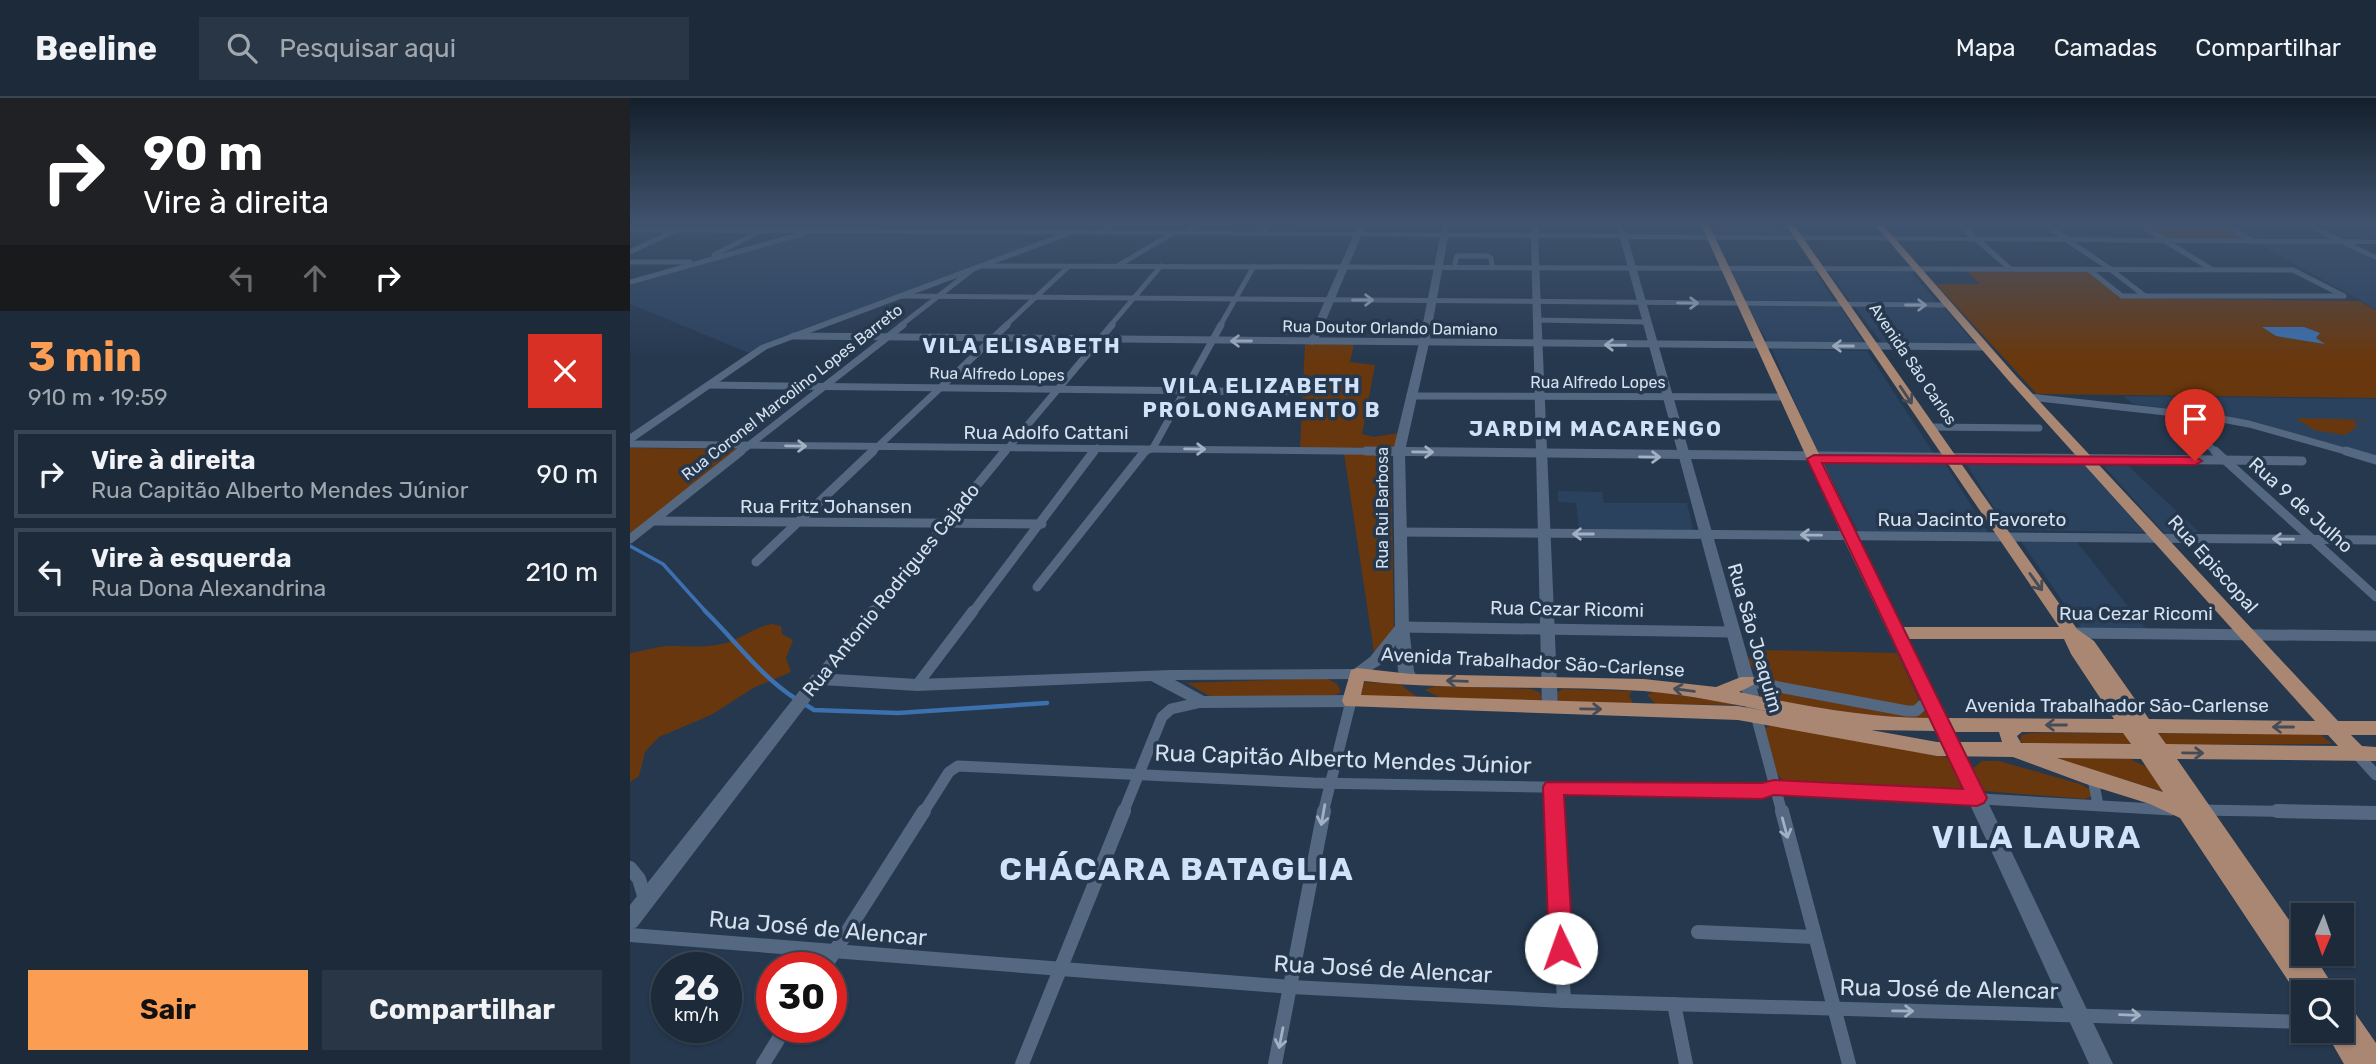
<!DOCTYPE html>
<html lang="pt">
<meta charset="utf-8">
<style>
body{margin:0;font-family:Rubik,sans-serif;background:#293645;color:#f1f3f6;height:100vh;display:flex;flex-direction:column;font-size:26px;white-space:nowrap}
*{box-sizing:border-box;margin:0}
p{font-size:23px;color:#a0a7af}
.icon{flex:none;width:38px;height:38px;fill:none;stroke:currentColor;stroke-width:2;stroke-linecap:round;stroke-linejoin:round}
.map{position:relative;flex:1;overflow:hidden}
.panel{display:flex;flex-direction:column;background:#1c2a3a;width:630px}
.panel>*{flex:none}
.hud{background:#202124;color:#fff;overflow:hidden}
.needle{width:46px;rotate:182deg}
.fabs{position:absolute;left:1661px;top:805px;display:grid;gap:14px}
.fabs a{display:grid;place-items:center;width:63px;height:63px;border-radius:0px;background:#1c2a3a;box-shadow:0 2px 5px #0004,0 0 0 2px #3a4654;font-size:35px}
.speed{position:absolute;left:21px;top:854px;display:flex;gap:14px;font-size:35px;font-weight:700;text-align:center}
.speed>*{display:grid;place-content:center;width:91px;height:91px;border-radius:50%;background:#1c2a3a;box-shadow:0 2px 5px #0004,0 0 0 2px #3a4654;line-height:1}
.speed small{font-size:18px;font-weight:400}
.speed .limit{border:10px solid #d22;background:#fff;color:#111}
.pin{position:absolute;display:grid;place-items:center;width:60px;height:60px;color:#fff;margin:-72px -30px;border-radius:50% 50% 50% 0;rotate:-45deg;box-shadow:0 0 7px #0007}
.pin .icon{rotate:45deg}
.me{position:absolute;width:77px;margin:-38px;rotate:357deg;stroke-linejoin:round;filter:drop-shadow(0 0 5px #0008)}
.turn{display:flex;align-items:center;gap:24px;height:147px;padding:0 28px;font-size:32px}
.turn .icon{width:91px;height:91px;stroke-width:2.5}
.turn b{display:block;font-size:49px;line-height:60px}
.lanes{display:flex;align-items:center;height:66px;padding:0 28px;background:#0003;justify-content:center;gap:35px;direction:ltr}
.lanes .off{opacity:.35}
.round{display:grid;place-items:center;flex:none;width:74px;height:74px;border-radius:0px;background:#293645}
.overview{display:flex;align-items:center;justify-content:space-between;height:119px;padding:0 28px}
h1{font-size:42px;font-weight:700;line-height:52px;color:#fc9d54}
.cta{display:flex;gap:14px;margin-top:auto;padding:14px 28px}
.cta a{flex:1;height:80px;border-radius:0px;background:#fc9d54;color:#111;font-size:28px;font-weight:700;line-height:80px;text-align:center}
.cta a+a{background:#293645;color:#f1f3f6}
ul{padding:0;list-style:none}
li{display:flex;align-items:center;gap:21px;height:88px;margin:0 14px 10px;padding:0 14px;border:4px solid #3a4654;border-radius:0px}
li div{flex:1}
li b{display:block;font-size:26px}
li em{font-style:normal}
header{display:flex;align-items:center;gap:42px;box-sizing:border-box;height:98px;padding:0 35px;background:#1c2a3a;border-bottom:2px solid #3a4654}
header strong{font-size:33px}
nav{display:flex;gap:38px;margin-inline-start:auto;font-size:24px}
.search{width:490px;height:63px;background:#293645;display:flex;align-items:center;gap:18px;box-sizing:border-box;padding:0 24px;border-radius:0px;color:#a0a7af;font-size:26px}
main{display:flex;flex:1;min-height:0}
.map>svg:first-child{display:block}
</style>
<header>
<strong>Beeline</strong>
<div class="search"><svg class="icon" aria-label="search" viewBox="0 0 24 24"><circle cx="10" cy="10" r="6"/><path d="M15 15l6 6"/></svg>Pesquisar aqui</div>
<nav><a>Mapa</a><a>Camadas</a><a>Compartilhar</a></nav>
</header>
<main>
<section class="panel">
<div class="hud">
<div class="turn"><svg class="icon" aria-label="right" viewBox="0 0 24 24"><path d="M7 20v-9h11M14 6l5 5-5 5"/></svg><div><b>90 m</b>Vire à direita</div></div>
<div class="lanes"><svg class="icon off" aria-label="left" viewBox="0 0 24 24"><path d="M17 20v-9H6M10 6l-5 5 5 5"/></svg><svg class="icon off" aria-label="ahead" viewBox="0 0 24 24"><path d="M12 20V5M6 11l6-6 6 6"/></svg><svg class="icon" aria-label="right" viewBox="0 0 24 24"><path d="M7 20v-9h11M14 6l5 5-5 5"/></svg></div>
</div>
<div class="overview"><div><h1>3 min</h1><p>910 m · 19:59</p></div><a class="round" style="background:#d93025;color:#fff"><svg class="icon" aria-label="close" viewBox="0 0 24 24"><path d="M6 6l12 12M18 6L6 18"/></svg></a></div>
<ul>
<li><svg class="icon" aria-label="right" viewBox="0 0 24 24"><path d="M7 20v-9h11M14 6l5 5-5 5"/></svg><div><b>Vire à direita</b><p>Rua Capitão Alberto Mendes Júnior</p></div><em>90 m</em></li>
<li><svg class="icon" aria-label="left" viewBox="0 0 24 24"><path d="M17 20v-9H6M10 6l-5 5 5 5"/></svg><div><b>Vire à esquerda</b><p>Rua Dona Alexandrina</p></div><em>210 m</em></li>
</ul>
<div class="cta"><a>Sair</a><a>Compartilhar</a></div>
</section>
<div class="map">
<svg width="1746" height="966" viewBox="0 0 1746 966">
<rect width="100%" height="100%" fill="#25384e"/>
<!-- built -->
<g fill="#2b425e">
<path d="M1082,127h68l6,9 -70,-1z"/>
<path d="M182,135l219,1 -9,8h23l-296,111 -119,-49v-21z"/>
<path d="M1625,144l86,1 35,17v49z"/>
<path d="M1101,172l84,1 19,30 -89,-1z"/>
<path d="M1199,174h82l26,30 -87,-1z"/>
<path d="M1117,208l93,1 24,36h-96z"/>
<path d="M1224,208l90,1 31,37h-92z"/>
<path d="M1142,251l95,2 67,103 -117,-1z"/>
<path d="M1493,298l253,3v57l-128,-36 -115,-16z"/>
<path d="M1197,363l117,1 45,72 -131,-3 -35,-69z"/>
<path d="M1335,364l119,2 60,68 -136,-2z"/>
<path d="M1497,367l72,67 -35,1 -60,-67z"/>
<path d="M928,393l44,1 2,11h83l6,27 -114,-1 -3,-26 -18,-1z"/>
<path d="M1390,442l56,1 71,89 -65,-1z"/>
</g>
<!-- green -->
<g fill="#69370d">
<path d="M1515,127h75l23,13h-76z"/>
<path d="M1337,173h121l35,27 236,3 17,9v88l-339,-4 -101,-110h43z"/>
<path d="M675,245l49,1 -4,18 25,3 -13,69 12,3 25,-4 -5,14 -94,2z"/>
<path d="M1667,321l1,-1 72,2 -17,1 4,6 -12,8 -31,-5z"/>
<path d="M0,350l107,1 -107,85z"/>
<path d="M714,355l44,2 3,3 3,172 -20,22z"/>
<path d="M142,526l9,2 1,8 11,6 -7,18 5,14 -38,16 -42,27 -52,22 -14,15 -6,24 -9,6v-129c12,-2 25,-6 38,-7 19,0 35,2 54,-2 19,-4 31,-17 50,-20z"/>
<path d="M1132,552l135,3 24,51 -7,4 -144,-28 -15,-8 -7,-11 4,-9z"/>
<path d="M696,580l11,6 4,8 -6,3 -120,4 -28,-16z"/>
<path d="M734,584l36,2 18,14 -55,-2 -4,-2 1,-10z"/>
<path d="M805,588l96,3 8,3 4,6 -6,3 -96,-3 -16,-8z"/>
<path d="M933,591l69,2 -3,5 4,7 -74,-1 -2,-10z"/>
<path d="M1131,591l133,25 31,-4 4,8h-71l-98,-21z"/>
<path d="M1026,593l78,13v1l-78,-1 -9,-9z"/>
<path d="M1144,627l171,32 8,5 8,25 -4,4 -172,-9 -8,-8 -12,-46z"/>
<path d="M1402,635l288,1 12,10 -305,1 -7,-4 1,-6z"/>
<path d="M1419,659l81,2 19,9 16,24z"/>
<path d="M1352,663h17l81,23 9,5 3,7 -7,3 -100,-8 -13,-22z"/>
</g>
<!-- water -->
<path fill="#3c70ae" d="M1632,229h42l16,6 -4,5 9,6 -49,-8z"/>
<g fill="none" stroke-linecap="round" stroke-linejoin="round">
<!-- stream-far1 -->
<path stroke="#3c70ae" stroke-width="3.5" d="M0,448l33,18 44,49"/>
<!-- stream -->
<g stroke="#3c70ae" stroke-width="4.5">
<path d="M75,513c30,29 55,65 91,88"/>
<path d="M173,605l11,7 84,3 149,-10"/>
</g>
<!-- street-far4 -->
<g stroke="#546881" stroke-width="5">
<path d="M1594,127l29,16"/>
<path d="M0,132l443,2"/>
<path d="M472,134l8,-7"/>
<path d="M556,135l8,-8"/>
<path d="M633,136l6,-9"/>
<path d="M0,154l44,-21"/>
<path d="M84,157l46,-24"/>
<path d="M0,164h60"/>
<path d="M825,165l2,-7h30l4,2 1,9"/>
<path d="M489,167l54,-32"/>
<path d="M354,168l1309,4 51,26"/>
<path d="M1458,171l34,27h222"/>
<path d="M1480,171l35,27"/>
<path d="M0,184l172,-48"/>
<path d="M272,198l1046,9"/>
<path d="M907,222l110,2"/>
<path d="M270,228l72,-56"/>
<path d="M375,228l63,-59"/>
<path d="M480,228l51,-60"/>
<path d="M590,228l34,-60"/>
</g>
<!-- street-far3 -->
<g stroke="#546881" stroke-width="7">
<path d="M164,238l1191,11"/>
<path d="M79,287l576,7"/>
<path d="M780,298l375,1"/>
<path d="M1400,299l181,20 38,7 103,29"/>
<path d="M1541,314l46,41"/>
<path d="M1298,329l111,1"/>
<path d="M0,346l908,9"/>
<path d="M109,355l164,-128"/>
<path d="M241,355l136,-128"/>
<path d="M374,355l108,-128"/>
<path d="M463,355l4,-5"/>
<path d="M512,355l11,-5 68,-123"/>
</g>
<!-- street-far2 -->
<g stroke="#546881" stroke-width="9">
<path d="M736,353l936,10"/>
<path d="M1585,353l161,146"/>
<path d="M1716,353l30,9"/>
<path d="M23,423l389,3"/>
<path d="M769,434l977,8"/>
<path d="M0,441l111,-88"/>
<path d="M126,464l117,-111"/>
<path d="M407,489l108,-136"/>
<path d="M242,515l133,-162"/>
<path d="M342,515l122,-162"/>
</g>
<!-- street-far1 -->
<g stroke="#546881" stroke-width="11">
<path d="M772,529l330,5"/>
<path d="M1442,535l304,3"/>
<path d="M188,581l55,-68"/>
<path d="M1117,583l160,30h9l13,-12"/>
<path d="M287,587l56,-74"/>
<path d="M1126,617l26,98"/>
<path d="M1726,655l20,22"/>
<path d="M1463,681l5,26"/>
<path d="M923,689l1,26"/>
<path d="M1571,712l175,3"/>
<path d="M293,715l26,-41 9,-6 356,17 448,8 13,-4 397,23"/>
<path d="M493,715l39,-96 9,-8 31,-7"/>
<path d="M693,715l28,-112"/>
</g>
<!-- street -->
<g stroke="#546881" stroke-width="14">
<path d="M924,713l10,190"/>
<path d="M1152,713l67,253"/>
<path d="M1647,713l99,2"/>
<path d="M0,770l9,11 6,20"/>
<path d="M1068,834l116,5"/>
<path d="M0,837l661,52 273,14 739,21"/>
<path d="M194,870l100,-157"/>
<path d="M1044,906l12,60"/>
<path d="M133,966l23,-37"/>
<path d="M392,966l102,-253"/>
<path d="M645,966l49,-253"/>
</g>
<!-- secondary -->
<g fill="#546881" fill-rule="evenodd">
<path d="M729,127h7l-3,7 78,1 2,-8h6l-1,8h83v-8h6l1,8 81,1 -3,-9h7l3,9 343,3 -12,-12h8l13,12h81l-17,-12h8l19,12 87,1 -19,-13h8l22,13 164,1 -28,-14h9l31,14 33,1v4h-23l23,11v5l-35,-16 -167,-1 39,24 1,2 -4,2 -47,-28 -88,-1 37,25 1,2 -4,2 -44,-29 -82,-1 29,26 1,2 -4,2 -35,-30 -346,-2 135,471 -2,4h-12l-2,-4 -127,-472h-82l20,470 -2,4h-12l-2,-4 -11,-470 -83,-1 -19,106 -24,108 4,176 5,44 5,9 -2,4h-12l-7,-13 -2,-26 -16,20 -23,14 -182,1 29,16 147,-1 6,2 2,4 -2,4 -6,2 -149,1 -51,-27 -234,10 -95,-6 -185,242 -7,3v-25l182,-230 6,-2 99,6 254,-9 183,-1 16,-12 25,-31 -2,-175 26,-108 21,-106 -79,-1 -44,106 -5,3 -5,-3 46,-106 -279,-2 -307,115 -133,92 -4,1v-8l131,-89 309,-115 285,2z"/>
<path d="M1324,646l6,1 3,5 150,314h-24l-144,-314 3,-5z"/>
</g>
<!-- primary -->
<g fill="#a98773" fill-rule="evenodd">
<path d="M1071,127h8l193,402h157l-273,-402h8l283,404 17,12 55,78 166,2 -307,-341 -133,-155h8l133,151 322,345h38v14h-25l11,11 14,1v14l-199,-2 126,181v14h10l24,38h-34l-2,8 -121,-182 -30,-14 -64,-20 -73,-27 -76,-1 -199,-36 -393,-14 -3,-5 9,-31 6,-2 54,6 233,5 72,8 25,-10h12l3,4 -3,4 -14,7c65,14 122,25 190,26l-84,-176zM1278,541h156l7,15 43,65 -167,-1zM734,583c93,10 187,4 280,10 45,4 89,13 133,22l-39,-7 -377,-11zM1241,632l64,1 5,11h-3zM1324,634h45l3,10h-42zM1392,634l101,1 8,11 -110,-1 -4,-7zM1528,635l170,2 10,11 -172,-2zM1427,660l84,1 22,33z"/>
<path d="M1712,906l9,3 25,36v21h-32l-19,-33h17z"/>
</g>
</g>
<!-- one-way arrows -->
<defs><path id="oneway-shaft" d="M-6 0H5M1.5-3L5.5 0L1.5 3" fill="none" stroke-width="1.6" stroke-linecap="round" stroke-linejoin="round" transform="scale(1.75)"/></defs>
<g stroke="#a1b1c3">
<use href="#oneway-shaft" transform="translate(733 202)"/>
<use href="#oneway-shaft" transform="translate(1058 205) rotate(1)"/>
<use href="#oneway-shaft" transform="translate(1286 207)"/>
<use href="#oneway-shaft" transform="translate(611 243) rotate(-180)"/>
<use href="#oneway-shaft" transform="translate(985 247) rotate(-179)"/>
<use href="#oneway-shaft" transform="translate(1213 248) rotate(-180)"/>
<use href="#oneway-shaft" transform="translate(166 348) rotate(1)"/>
<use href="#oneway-shaft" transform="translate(565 351) rotate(1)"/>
<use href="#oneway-shaft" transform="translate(793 354) rotate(1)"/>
<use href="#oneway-shaft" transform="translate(1020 359) rotate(1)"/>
<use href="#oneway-shaft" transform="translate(953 436) rotate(180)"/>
<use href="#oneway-shaft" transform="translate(1181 437) rotate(-179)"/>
<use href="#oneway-shaft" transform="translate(1653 441) rotate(-179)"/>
<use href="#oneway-shaft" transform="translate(693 717) rotate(100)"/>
<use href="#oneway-shaft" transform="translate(1155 730) rotate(75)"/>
<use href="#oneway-shaft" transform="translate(1273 913) rotate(1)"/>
<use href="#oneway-shaft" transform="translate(1500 917) rotate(2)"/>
<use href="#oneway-shaft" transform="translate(651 940) rotate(101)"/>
</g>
<g stroke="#464c57">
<use href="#oneway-shaft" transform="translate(1276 297) rotate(56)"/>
<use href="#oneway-shaft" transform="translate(1406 484) rotate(54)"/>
<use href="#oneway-shaft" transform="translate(827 583) rotate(-178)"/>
<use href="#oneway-shaft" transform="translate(1054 592) rotate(-173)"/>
<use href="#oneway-shaft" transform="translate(961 611) rotate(1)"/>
<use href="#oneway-shaft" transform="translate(1426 627) rotate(-180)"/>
<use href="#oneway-shaft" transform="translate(1653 629) rotate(-180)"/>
<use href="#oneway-shaft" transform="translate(1563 655) rotate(1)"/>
</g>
<!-- sky -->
<linearGradient id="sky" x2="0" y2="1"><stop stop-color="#141f2b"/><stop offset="0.48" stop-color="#40536e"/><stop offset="1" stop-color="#40536e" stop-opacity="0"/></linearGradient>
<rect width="1746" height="262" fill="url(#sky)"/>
<!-- route -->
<path fill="#e11d48" stroke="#92132f" stroke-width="2" d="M1184,357l381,2 7,4 -7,4 -373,-2 165,335 -3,5 -7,3 -203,-11 -12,4 -198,-4 9,153 -3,7 -9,3 -8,-3 -4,-7 -6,-161 3,-5 216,1 12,-3 189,9 -156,-330z"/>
<g text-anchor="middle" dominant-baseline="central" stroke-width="7" stroke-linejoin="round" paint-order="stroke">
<!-- far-street labels -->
<g font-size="16" fill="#d5e1ef" stroke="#25384e">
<text transform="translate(760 230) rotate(1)">Rua Doutor Orlando Damiano</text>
<text transform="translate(1283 266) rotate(56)">Avenida São Carlos</text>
<text transform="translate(367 276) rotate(1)">Rua Alfredo Lopes</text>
<text x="968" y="284">Rua Alfredo Lopes</text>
<text transform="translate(162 294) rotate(-38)">Rua Coronel Marcolino Lopes Barreto</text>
<text transform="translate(752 410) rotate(-90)">Rua Rui Barbosa</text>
</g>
<!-- street labels -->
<g font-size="19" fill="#d5e1ef" stroke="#25384e">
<text x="416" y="334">Rua Adolfo Cattani</text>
<text transform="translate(1671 407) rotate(42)">Rua 9 de Julho</text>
<text x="196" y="408">Rua Fritz Johansen</text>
<text x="1342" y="421">Rua Jacinto Favoreto</text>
<text transform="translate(1583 466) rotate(48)">Rua Episcopal</text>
<text transform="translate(261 492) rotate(-51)">Rua Antonio Rodrigues Cajado</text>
<text transform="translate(937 511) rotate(1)">Rua Cezar Ricomi</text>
<text x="1506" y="515">Rua Cezar Ricomi</text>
<text transform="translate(1125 540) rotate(74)">Rua São Joaquim</text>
<text transform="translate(903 564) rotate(3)">Avenida Trabalhador São-Carlense</text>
<text x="1487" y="607">Avenida Trabalhador São-Carlense</text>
</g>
<!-- far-district labels -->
<g font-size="21" font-weight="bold" letter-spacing="2" fill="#d0e2f9" stroke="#25384e">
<text x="392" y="247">VILA ELISABETH</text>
<text x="632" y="287">VILA ELIZABETH<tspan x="632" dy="24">PROLONGAMENTO B</tspan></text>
<text x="966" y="330">JARDIM MACARENGO</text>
</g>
<!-- near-street labels -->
<g font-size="23" fill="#d5e1ef" stroke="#25384e">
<text transform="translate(713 661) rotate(2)">Rua Capitão Alberto Mendes Júnior</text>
<text transform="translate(188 830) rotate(5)">Rua José de Alencar</text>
<text transform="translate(753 871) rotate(3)">Rua José de Alencar</text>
<text transform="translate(1319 891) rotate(1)">Rua José de Alencar</text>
</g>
<!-- near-district labels -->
<g font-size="32" font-weight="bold" letter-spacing="2" fill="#d0e2f9" stroke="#25384e">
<text x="1407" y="739">VILA LAURA</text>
<text x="547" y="771">CHÁCARA BATAGLIA</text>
</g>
</g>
</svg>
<div class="fabs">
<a><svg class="needle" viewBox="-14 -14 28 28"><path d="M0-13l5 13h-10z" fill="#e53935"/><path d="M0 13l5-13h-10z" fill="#a0a7af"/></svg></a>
<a><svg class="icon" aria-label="search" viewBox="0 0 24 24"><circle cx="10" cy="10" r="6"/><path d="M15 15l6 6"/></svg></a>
</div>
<div class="speed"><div>26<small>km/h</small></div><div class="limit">30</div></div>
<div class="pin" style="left:1565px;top:363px;background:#d93025"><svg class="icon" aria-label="arrive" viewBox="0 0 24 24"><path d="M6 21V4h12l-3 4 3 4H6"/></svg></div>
<svg class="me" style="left:931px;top:850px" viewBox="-20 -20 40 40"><circle r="19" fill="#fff"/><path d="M0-13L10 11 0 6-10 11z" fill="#e11d48"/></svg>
</div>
</main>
